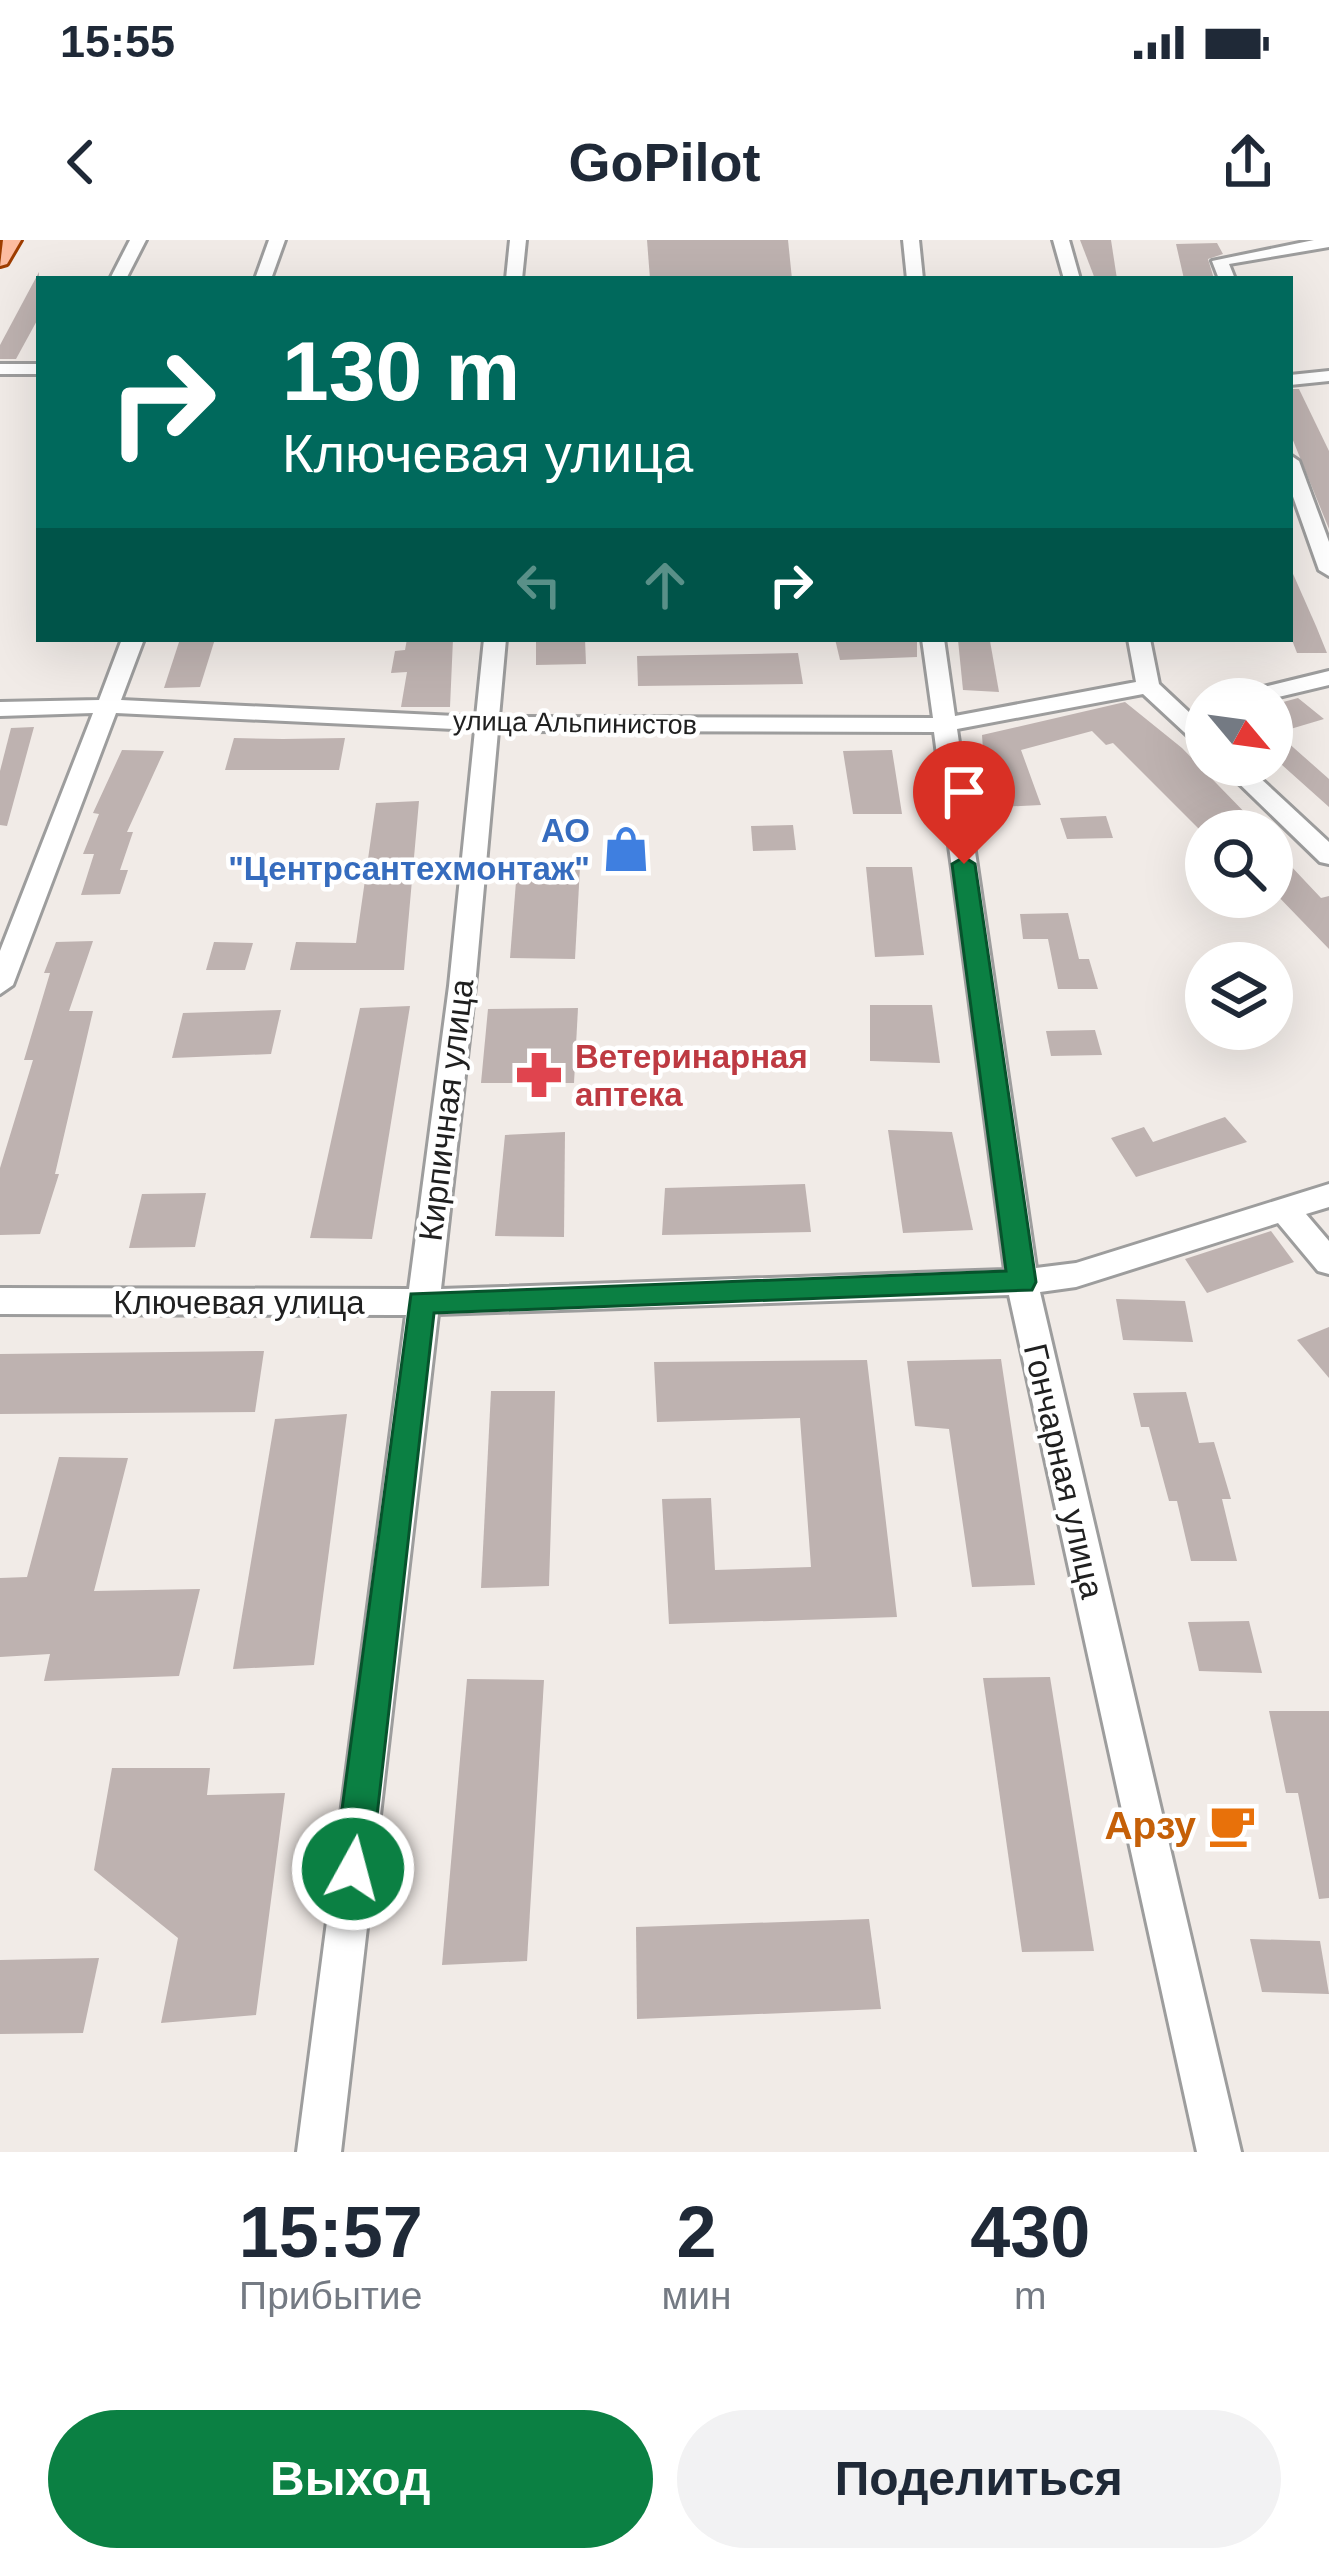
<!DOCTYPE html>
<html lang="ru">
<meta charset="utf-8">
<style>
body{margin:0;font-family:Helvetica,sans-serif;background:#f2f2f3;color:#1f2937;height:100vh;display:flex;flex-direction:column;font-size:45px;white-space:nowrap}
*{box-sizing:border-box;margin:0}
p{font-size:39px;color:#747a83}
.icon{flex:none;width:66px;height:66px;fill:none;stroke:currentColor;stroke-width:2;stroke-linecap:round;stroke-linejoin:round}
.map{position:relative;height:1912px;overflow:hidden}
.side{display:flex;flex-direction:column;background:#fff;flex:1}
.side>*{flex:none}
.hud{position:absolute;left:36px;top:36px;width:1257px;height:366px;border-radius:0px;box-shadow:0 12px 48px #0002;background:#00695c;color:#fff;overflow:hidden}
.needle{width:78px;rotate:119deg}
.controls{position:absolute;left:1185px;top:438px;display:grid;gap:24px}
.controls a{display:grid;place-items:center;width:108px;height:108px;border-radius:50%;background:#fff;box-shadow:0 12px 48px #0002;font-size:60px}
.pin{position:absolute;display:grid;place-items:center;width:102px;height:102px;color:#fff;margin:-123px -51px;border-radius:50% 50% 50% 0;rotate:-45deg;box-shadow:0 0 12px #0007}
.pin .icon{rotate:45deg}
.me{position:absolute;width:132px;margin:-66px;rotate:7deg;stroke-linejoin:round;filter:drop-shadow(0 0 9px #0008)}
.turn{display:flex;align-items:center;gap:42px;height:252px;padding:0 48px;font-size:54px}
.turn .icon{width:156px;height:156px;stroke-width:2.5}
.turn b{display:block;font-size:84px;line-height:102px}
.lanes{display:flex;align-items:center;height:114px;padding:0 48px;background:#0003;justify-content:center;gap:60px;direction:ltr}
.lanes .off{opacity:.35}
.eta{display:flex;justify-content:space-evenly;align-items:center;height:204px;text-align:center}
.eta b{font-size:72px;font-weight:700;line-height:84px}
.primary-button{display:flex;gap:24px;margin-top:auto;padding:24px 48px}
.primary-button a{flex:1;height:138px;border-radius:72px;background:#0b8043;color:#fff;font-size:48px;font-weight:700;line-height:138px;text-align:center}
.primary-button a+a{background:#f2f2f3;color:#1f2937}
.status{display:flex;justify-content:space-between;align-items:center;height:84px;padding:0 60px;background:#fff;direction:ltr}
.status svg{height:33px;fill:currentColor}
header{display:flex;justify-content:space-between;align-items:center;height:156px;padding:0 48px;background:#fff;font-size:54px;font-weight:700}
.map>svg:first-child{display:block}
</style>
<div class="status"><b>15:55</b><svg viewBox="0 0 49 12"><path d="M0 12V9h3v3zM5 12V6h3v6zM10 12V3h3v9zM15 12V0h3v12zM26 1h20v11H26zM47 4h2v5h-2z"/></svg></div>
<header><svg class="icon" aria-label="back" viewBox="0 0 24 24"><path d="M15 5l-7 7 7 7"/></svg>GoPilot<svg class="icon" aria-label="share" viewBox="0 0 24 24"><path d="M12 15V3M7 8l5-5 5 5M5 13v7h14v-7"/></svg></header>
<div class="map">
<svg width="1329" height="1912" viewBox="0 0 1329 1912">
<rect width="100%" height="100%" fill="#f1ebe7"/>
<!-- building -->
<g fill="#beb2b0">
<path d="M647,0h141l4,39h-142z"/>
<path d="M1080,0h31l6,39h-22z"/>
<path d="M1217,3l6,11 -15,5 6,20h-30l-8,-35z"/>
<path d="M39,32v45l-23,42h-16v-14z"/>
<path d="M1290,149h9l30,62v78l-39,-96z"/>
<path d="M1290,327l26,59 11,27h-30l-7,-18z"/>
<path d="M180,399h35l-15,48 -36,1z"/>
<path d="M407,399h46l-3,68h-49l6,-35 -16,1 4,-22 10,-1z"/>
<path d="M536,399h49l1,25 -50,1z"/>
<path d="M835,399h82v18l-77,3z"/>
<path d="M958,400l32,1 9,51 -36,-2z"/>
<path d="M798,413l5,31 -165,2 -1,-30z"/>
<path d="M1298,458l26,21 -47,14 52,46v28l-57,-51v-51z"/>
<path d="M1125,462l57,46 72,74 -49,13 -92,-92 -7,2 -14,-14 -71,19 20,55 -41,2 -16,-42 -2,-30z"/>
<path d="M34,487l-27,99 -7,-1v-54l11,-43z"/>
<path d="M234,498l49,1 62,-1 -6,32h-114z"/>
<path d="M122,510l42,1 -37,81h6l-13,38h8l-8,24 -39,1 13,-41h-11l16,-40 -6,-1z"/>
<path d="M892,510l10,64h-49l-10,-63z"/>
<path d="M419,561l-15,169h-114l6,-28 60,1 20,-140z"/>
<path d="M1106,576l7,22 -46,1 -7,-21z"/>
<path d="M793,585l3,25 -43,1 -2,-25z"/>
<path d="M1272,606l49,52 8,-2v53l-57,-59z"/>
<path d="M580,627l-5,92 -65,-1 7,-89z"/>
<path d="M866,627h46l12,88 -49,2z"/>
<path d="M1068,673l11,46h10l9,30h-40l-10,-50h-25l-3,-25z"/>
<path d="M93,701l-24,70h24l-38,163h4l-19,60 -40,1v-67l33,-108h-9l26,-87h-6l12,-31z"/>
<path d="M214,702l39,1 -8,27h-39z"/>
<path d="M870,765h62l8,58 -70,-2z"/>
<path d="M410,766l-38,233 -62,-1 50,-230z"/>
<path d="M578,768l-4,75h-93l7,-74z"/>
<path d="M281,770l-10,44 -99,4 11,-45z"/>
<path d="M1095,790l7,25 -51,1 -5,-25z"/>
<path d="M1225,877l22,25 -111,35 -25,-39 33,-11 9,15z"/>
<path d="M888,890l64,2 21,98 -70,3z"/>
<path d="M565,892l-1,105 -69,-1 10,-101z"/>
<path d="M805,944l6,48 -149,3 3,-47z"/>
<path d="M206,953l-11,54 -66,1 13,-54z"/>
<path d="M1271,991l23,31 -87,31 -22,-34z"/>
<path d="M1116,1059l69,2 8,41 -70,-2z"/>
<path d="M1329,1087v51l-32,-38z"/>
<path d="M264,1111l-9,61 -255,2v-60z"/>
<path d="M1001,1119l34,226 -63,2 -23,-158 -34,-3 -8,-65z"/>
<path d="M867,1120l30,257 -228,7 -7,-125 49,-1 4,72 96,-3 -11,-149 -143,4 -3,-60z"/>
<path d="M491,1151h64l-6,195 -68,2z"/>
<path d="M1186,1152l13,51 15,-1 17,57h-9l15,62h-46l-14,-60h-8l-20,-74h-8l-8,-34z"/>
<path d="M347,1174l-33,251 -81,4 42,-250z"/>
<path d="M59,1217l69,1 -34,133 106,-2 -21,87 -135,5 6,-27 -50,3v-79l27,-1z"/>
<path d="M1249,1381l13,52 -63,-2 -11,-49z"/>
<path d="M1050,1437l44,274 -72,1 -39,-274z"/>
<path d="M467,1439l77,1 -17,281 -85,4z"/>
<path d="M1269,1471h60v187l-10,1 -21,-106h-12z"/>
<path d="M112,1528h98l-3,27 78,-2 -29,222 -95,8 17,-85 -84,-68z"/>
<path d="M869,1679l12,90 -244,10 -1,-92z"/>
<path d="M1250,1699l70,2 9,53 -67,-2z"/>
<path d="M99,1718l-16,75 -83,1v-74z"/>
</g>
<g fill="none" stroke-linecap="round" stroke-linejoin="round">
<defs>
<g id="minor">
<path d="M130,0h16l-20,39h-16z"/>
<path d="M269,0h16l-14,39h-16z"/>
<path d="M510,0h16l-4,39h-16z"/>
<path d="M903,0h16l4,39h-16z"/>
<path d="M1053,0h16l11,39h-16z"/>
<path d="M1314,0h15v7l-100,17 6,15h-16l-7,-18z"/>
<rect x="0" y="124" width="39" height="10"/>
<path d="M1329,131v10l-39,4v-10z"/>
<path d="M1290,215l9,6 30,81v34l-10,-6 -29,-82z"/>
<path d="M122,399h22l-23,61 355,17 8,-78h22l-7,78 434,1 -11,-79h22l11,77 181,-34 -8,-43h22l9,45 47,44v19l-8,-2 -55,-51 -186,35 79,539 40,-5 253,-79v23l-23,7 23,27v33l-11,-3 -40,-48 -202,64 -36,5 201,860h-44l-188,-857 -571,19 -97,838h-44l109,-837 -406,-1v-26l409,1 40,-303 26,-256 -359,-17 -103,272 -13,9v-43l93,-238 -93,3v-14l99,-2zM498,491l436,1 71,538 -564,19 34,-303z"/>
<path d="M1329,431v14l-59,14h-38l3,-5z"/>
<path d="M1220,525h26l83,77v22l-9,-2z"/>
</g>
<path id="major" d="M3,0h18l-14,24 -7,2z"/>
</defs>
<!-- minor casing -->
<use href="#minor" stroke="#9d9d9d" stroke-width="6"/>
<!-- major casing -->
<use href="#major" stroke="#9d3c00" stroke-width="6"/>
<!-- minor -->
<use href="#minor" fill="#fff" fill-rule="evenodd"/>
<!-- major -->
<use href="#major" fill="#fcbba0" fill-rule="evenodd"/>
</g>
<!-- route -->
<path fill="#0b8043" stroke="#07532c" stroke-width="3" d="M964,617l11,7 61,418 -4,8 -598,23 -63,556 -5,13 -13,5 -13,-5 -6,-13 77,-575 595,-23 -54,-407z"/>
<!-- icons -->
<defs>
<symbol id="shop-bare" viewBox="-9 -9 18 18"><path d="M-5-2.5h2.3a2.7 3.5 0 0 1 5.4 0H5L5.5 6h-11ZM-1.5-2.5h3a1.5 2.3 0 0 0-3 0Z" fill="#3f7fe0" stroke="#fff" stroke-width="2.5" paint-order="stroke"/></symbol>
<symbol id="pharmacy-bare" viewBox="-9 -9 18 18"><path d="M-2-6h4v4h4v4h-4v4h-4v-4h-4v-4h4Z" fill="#e0444e" stroke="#fff" stroke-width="2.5" paint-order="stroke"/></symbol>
<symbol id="cafe-bare" viewBox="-9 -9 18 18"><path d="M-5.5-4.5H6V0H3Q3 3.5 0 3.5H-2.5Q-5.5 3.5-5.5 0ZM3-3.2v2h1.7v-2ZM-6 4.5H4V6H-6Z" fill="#e8710a" stroke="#fff" stroke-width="2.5" paint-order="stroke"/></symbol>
</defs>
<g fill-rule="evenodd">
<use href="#shop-bare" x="593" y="576" width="66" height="66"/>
<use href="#pharmacy-bare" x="506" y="802" width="66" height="66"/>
<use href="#cafe-bare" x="1199" y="1552" width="66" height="66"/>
</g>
<g text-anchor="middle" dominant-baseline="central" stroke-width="9" stroke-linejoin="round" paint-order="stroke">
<!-- far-street labels -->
<g font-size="27" fill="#202020" stroke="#fff">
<text transform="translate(575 483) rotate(1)">улица Альпинистов</text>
</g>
<!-- shop labels -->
<g font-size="33" font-weight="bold" fill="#366cbe" stroke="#fff" text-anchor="end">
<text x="590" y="590">АО<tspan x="590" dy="38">"Центрсантехмонтаж"</tspan></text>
</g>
<!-- health labels -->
<g font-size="33" font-weight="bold" fill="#be3a42" stroke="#fff" text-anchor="start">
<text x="575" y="816">Ветеринарная<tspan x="575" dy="38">аптека</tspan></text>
</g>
<!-- street labels -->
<g font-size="33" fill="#202020" stroke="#fff">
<text transform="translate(446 870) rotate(-83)">Кирпичная улица</text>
<text x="239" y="1062">Ключевая улица</text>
<text transform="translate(1064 1231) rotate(77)">Гончарная улица</text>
</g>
<!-- near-food labels -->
<g font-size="39" font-weight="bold" fill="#c56008" stroke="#fff" text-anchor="end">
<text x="1196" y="1585">Арзу</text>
</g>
</g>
</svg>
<div class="controls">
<a><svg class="needle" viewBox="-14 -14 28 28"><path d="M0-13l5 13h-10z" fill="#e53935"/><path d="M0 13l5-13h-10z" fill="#747a83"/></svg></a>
<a><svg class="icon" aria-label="search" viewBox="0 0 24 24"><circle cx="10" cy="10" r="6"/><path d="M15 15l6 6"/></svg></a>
<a><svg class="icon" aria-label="layers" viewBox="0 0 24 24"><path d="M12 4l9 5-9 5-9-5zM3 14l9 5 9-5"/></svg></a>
</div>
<div class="pin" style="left:964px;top:624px;background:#d93025"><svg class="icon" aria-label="arrive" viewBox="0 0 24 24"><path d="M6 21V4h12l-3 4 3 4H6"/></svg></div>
<svg class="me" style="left:353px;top:1629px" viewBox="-20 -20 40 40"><circle r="17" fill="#0b8043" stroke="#fff" stroke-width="3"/><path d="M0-11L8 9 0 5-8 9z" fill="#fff"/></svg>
<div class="hud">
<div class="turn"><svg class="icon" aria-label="right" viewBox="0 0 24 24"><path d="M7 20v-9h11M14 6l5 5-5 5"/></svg><div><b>130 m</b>Ключевая улица</div></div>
<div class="lanes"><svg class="icon off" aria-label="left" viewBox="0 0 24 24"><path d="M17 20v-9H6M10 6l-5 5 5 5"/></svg><svg class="icon off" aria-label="ahead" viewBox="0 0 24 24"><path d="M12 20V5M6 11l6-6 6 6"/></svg><svg class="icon" aria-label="right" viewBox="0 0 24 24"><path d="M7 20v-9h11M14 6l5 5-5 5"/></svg></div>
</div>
</div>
<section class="side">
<div class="eta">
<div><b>15:57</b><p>Прибытие</p></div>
<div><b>2</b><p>мин</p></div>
<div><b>430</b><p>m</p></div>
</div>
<div class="primary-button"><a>Выход</a><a>Поделиться</a></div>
</section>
